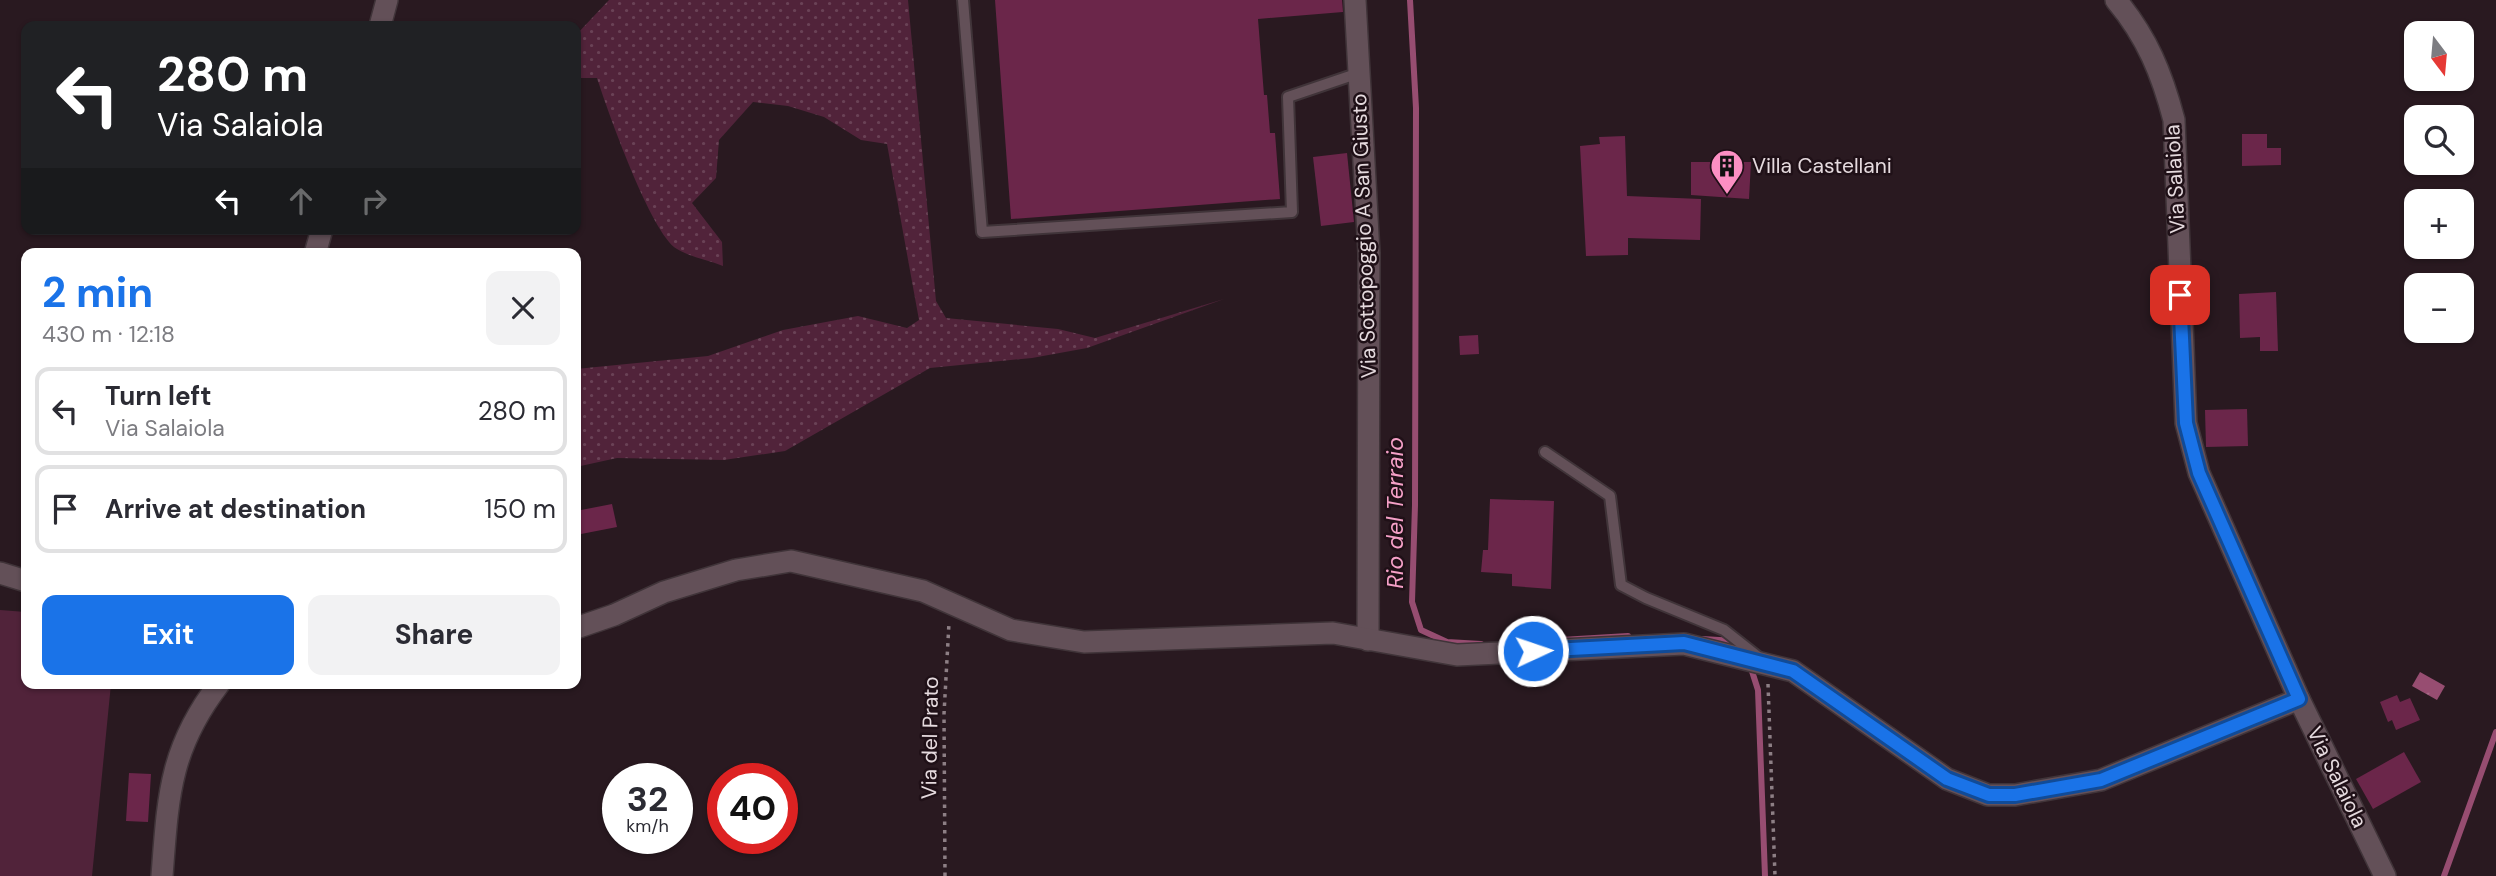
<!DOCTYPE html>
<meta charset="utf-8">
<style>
body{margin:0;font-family:"DM Sans",sans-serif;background:#f2f2f3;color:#2b2b33;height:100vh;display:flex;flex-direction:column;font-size:26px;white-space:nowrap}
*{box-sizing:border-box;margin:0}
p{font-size:23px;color:#7c7c81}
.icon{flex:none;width:38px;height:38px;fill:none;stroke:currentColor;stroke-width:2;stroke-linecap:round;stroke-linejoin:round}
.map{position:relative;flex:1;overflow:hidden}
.panel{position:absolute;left:21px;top:248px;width:560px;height:441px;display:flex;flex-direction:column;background:#fff;border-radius:14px;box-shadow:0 2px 5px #0004}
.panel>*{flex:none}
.guide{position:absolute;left:21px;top:21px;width:560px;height:214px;border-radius:14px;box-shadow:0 2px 5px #0004;background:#202124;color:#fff;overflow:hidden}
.needle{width:46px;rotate:164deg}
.buttons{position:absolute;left:2404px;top:21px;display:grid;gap:14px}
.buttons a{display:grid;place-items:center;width:70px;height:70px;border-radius:14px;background:#fff;box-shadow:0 2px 5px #0004;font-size:35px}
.speed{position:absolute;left:602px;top:763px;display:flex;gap:14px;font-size:35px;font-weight:700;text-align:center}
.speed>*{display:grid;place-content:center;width:91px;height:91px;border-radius:50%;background:#fff;box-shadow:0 2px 5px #0004;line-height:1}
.speed small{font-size:18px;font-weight:400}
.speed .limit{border:10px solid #d22;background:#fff;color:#111}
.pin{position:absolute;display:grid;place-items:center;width:60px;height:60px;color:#fff;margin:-30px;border-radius:14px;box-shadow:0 4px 10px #0006}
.me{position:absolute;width:77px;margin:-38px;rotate:87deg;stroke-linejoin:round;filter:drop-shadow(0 0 5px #0008)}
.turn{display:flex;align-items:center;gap:24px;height:147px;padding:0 21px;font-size:32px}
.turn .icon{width:91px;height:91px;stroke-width:2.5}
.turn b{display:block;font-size:49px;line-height:60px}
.lanes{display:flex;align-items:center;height:66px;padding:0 21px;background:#0003;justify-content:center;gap:35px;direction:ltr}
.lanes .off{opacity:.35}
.round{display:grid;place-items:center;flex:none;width:74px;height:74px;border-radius:14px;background:#f2f2f3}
.summary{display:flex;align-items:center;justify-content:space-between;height:119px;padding:0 21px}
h1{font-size:42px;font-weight:700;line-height:52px;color:#1a73e8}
.primary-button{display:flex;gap:14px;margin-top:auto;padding:14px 21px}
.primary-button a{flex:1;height:80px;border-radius:14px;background:#1a73e8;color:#fff;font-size:28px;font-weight:700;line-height:80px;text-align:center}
.primary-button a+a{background:#f2f2f3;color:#2b2b33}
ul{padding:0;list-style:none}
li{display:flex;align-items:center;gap:21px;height:88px;margin:0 14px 10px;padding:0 7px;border:4px solid #e1e1e2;border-radius:14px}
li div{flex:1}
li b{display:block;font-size:26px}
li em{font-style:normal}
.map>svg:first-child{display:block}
</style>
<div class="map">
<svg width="2496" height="876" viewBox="0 0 2496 876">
<defs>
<pattern id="grass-dots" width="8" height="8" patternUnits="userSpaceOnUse" patternTransform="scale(1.75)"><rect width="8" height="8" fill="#51233a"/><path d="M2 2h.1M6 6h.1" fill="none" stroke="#6a4256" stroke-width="1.8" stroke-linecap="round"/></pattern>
<pattern id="water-ripples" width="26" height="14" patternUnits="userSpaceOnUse" patternTransform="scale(1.75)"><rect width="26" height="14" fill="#974d71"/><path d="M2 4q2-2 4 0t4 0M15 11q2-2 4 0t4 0" fill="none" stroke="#aa6e8b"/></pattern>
</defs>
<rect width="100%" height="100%" fill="#291920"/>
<!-- grass -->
<path fill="url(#grass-dots)" d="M609,0h299l28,301 10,17 112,11 37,9 129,-39 -137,49 -55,10 -102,10 -145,83 -61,9 -107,-2 -41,9v-98l132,-13 75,-26 75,-14 49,12 12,-8 -32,-176 -26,-4 -37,-23 -36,-11 -35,-4 -34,38 -3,38 -24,25 30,39 1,24c-15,-6 -33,-9 -46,-17 -26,-15 -70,-140 -80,-171h-21v-43z"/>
<!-- pitch -->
<path fill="#51233a" d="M0,610l26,2v72h85l-19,192h-92z"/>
<!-- water -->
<path fill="url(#water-ripples)" d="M2420,672l25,14 -8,14 -25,-14z"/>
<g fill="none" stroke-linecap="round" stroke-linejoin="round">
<!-- stream -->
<g stroke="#974d71" stroke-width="6">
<path d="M1410,0l6,108 -1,397 -3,97 9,28 26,12 34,2"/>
<path d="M1702,639l34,2"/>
<path d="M1544,641l84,-5"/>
<path d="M1750,665l8,25 7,186"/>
<path d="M2444,876l52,-144"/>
</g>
</g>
<!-- building -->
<g fill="#6b264a">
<path d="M995,0h347l1,12 -85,7 6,76h3l3,38h5l5,66 -269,20z"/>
<path d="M2242,134h25v14h14v17l-39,1z"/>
<path d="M1625,136l2,60 74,3 -1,41 -72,-2v17l-42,1 -6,-110 20,-2 -1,-7z"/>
<path d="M1347,153l7,69 -33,4 -8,-69z"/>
<path d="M1691,162h60l-2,37 -58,-4z"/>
<path d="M2276,292l2,59h-18v-14l-20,1 -1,-44z"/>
<path d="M1478,335l1,19 -19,1 -1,-19z"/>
<path d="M2247,409l1,37 -42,1 -1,-37z"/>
<path d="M1490,499l64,2 -3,88 -39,-3v-12l-31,-2 2,-22h5z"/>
<path d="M612,504l5,23 -41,8v-24z"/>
<path d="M2397,695l3,7 10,-4 10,22 -24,10 -4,-10 -4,2 -8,-20z"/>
<path d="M2404,752l17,30 -48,27 -17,-30z"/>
<path d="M129,773l22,1 -3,48 -22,-1z"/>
</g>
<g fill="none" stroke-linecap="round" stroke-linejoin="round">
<defs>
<g id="lane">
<path d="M963,0l19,232 310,-20 -4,-115 71,-24"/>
<path d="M1545,452l65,44 11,89 25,13 78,32 33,26"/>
</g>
<g id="street">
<path d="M1355,0l14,253 -1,387"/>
<path d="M380,26l7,-26"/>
<path d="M315,254l7,-25"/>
<path d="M0,573l26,8"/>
</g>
<g id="secondary">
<path d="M2116,0c31,37 46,74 58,120l12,303 13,50 100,226 86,177"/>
<path d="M576,628l38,-13 50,-23 72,-22 55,-9 132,30 88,39 73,12 249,-9 124,22 227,-11 109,27 154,108 41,16h27l86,-15 198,-81"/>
<path d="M162,876c6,-78 7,-127 57,-192"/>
</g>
</defs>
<!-- lane casing -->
<use href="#lane" stroke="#403439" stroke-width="14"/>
<!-- street casing -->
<use href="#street" stroke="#403439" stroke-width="24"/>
<!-- secondary casing -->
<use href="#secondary" stroke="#403439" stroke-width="24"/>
<!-- path -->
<g stroke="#8d7f85" stroke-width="3.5" stroke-dasharray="3.5 5" stroke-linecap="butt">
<path d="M1768,684l7,192"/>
<path d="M945,876l-1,-162 5,-91"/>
</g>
<!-- lane -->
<use href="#lane" stroke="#635058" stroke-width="10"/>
<!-- street -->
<use href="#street" stroke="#635058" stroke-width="21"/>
<!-- secondary -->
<use href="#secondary" stroke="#635058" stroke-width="21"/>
</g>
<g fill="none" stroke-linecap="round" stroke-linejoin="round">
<defs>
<path id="route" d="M1533,651l151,-8 109,28 154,108 42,16h26l86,-15 198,-81 -100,-226 -13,-50 -6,-128"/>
</defs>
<!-- route casing -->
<use href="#route" stroke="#114b97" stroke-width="18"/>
<!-- route -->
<use href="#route" stroke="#1a73e8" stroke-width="12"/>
</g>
<!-- icons -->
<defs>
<symbol id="building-pin" viewBox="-11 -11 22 30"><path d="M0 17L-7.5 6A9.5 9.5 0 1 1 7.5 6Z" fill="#fc8fc3" stroke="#1f1017"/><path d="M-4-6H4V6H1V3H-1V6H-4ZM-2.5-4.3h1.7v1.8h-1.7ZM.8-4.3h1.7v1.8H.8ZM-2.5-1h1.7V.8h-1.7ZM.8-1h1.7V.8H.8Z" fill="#111"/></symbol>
</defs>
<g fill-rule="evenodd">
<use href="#building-pin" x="1708" y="147" width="38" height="52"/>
</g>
<g text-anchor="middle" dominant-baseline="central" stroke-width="5" stroke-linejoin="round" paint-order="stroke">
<!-- poi labels -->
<g font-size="21" fill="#e5dade" stroke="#1f1017" text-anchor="start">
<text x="1752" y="166">Villa Castellani</text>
</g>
<!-- street labels -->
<g font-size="21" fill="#e5dade" stroke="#1f1017">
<text transform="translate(2175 179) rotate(-93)">Via Salaiola</text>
<text transform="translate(1364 236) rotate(-92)">Via Sottopoggio A San Giusto</text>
<text transform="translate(930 738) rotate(-89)">Via del Prato</text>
<text transform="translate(2337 777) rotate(64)">Via Salaiola</text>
</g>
<!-- water labels -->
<g font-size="23" font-style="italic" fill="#f5a0c7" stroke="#1f1017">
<text transform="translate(1395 513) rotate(-90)">Rio del Terraio</text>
</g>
</g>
</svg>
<div class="buttons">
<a><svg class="needle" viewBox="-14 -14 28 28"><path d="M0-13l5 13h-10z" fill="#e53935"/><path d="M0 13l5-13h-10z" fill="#7c7c81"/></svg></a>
<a><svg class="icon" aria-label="search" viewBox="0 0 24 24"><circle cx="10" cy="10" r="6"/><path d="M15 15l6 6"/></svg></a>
<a>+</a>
<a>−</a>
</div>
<div class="speed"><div>32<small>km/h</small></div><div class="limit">40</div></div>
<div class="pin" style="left:2180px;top:295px;background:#d93025"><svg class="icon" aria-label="arrive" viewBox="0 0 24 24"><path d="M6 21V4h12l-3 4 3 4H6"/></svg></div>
<svg class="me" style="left:1533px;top:651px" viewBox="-20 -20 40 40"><circle r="17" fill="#1a73e8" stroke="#fff" stroke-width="3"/><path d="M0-11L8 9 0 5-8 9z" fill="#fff"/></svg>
<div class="guide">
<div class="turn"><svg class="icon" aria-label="left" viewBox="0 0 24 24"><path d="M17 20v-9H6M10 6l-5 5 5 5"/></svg><div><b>280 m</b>Via Salaiola</div></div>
<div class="lanes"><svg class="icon" aria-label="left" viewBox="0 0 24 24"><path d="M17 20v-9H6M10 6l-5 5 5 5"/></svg><svg class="icon off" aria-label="ahead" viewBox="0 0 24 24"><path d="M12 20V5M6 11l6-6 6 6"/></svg><svg class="icon off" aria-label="right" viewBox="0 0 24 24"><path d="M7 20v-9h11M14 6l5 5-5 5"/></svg></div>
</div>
<section class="panel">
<div class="summary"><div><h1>2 min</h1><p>430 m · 12:18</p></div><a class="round"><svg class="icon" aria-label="close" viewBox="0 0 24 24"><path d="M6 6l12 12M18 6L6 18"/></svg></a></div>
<ul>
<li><svg class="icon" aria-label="left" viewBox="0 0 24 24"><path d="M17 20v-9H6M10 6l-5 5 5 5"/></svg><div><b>Turn left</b><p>Via Salaiola</p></div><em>280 m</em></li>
<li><svg class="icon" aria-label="arrive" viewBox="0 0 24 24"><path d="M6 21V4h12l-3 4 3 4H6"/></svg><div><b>Arrive at destination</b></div><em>150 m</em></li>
</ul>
<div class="primary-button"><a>Exit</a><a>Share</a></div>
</section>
</div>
